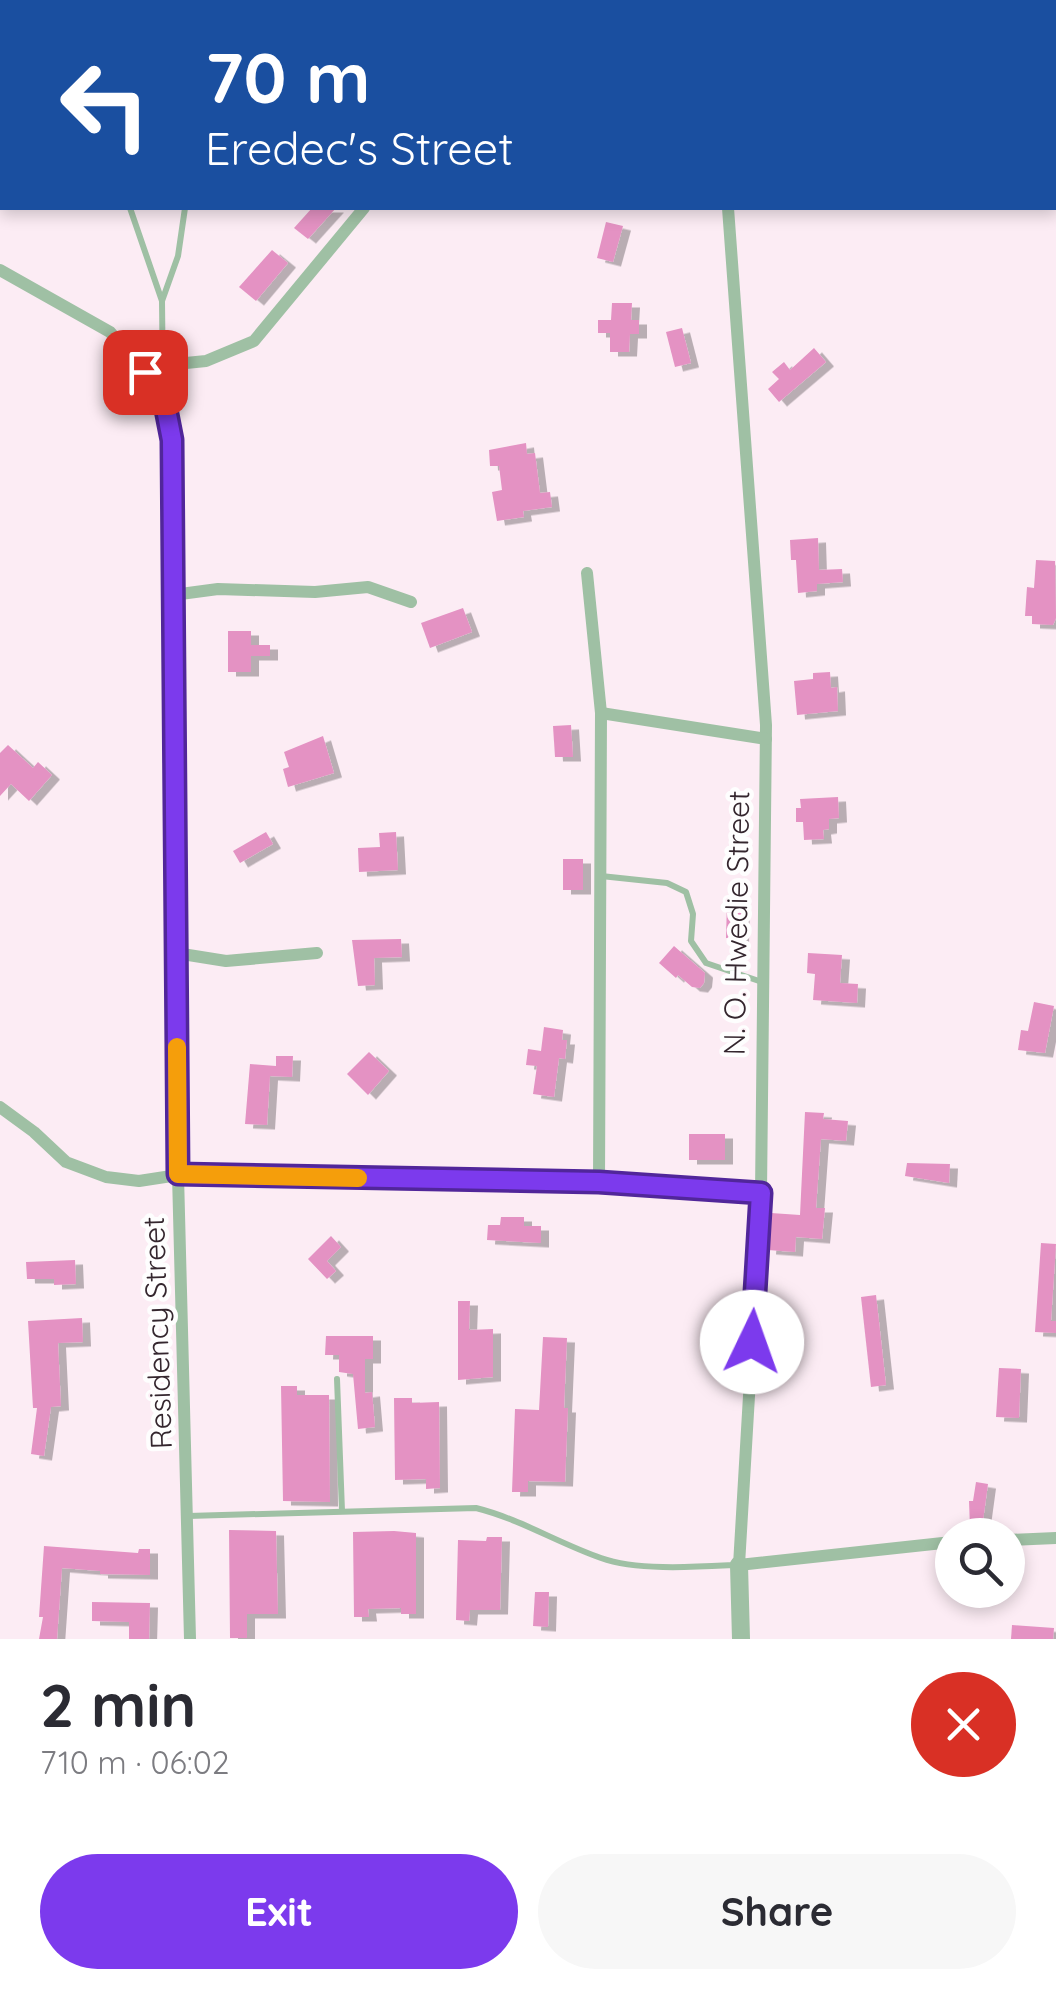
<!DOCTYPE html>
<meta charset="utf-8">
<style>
body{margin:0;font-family:Quicksand,sans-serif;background:#f7f7f7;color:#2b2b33;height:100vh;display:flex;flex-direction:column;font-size:38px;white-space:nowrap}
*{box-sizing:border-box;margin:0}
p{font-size:32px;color:#7c7c81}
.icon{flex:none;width:55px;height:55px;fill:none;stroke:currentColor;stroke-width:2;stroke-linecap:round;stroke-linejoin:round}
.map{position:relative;height:1639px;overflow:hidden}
.side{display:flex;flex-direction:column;background:#fff;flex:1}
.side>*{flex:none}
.guide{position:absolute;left:0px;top:0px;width:1058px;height:210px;box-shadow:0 5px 15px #0003;background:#1a4fa0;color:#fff;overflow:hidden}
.controls{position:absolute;left:935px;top:1518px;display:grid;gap:20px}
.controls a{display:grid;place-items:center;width:90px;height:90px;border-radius:50%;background:#fff;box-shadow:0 5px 15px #0003;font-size:50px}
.pin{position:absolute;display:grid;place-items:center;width:85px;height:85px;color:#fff;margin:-42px;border-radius:20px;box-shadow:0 5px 15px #0006}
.me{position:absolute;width:110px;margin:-55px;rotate:3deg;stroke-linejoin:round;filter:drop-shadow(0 0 8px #0008)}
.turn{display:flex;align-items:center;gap:35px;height:210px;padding:0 40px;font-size:45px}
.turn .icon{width:130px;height:130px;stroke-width:2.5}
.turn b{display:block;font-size:70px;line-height:85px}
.round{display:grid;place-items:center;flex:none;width:105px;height:105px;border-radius:52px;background:#f7f7f7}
.summary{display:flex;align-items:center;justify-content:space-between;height:170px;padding:0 40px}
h1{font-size:60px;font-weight:800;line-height:75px}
.primary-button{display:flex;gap:20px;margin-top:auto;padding:20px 40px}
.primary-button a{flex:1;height:115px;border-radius:60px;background:#7c3aed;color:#fff;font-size:40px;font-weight:800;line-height:115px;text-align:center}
.primary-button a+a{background:#f7f7f7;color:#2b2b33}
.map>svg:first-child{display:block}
</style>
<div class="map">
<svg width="1056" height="1639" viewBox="0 0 1056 1639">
<defs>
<filter id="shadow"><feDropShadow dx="8" dy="4.5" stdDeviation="0" flood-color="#0004"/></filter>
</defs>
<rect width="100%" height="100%" fill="#fcecf4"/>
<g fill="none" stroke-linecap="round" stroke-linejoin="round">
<!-- stream -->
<g stroke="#68b376" stroke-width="4">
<path d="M1055,119l1,-3"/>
<path d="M1055,199l1,6"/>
</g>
</g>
<!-- building -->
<g fill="#e492c3" filter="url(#shadow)">
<path d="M312,208h24l-28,31 -14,-11z"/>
<path d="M606,222l17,4 -10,36 -16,-4z"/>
<path d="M272,250l16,13 -32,38 -17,-14z"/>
<path d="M612,303h20l-1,17h8v14h-9l-1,18h-19v-19h-12v-13h13z"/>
<path d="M682,328l9,35 -16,4 -9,-35z"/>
<path d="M814,348l12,14 -47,40 -11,-13 11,-10 -7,-7 12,-10 6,8z"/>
<path d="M526,443l1,11 8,-1 5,40 10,-1 2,15 -29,4 1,6 -27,4 -5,-29 10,-2 -3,-24h-9l-1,-16z"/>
<path d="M818,538l1,32 23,-1 1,13 -26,2v7l-19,2 -2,-33h-5l-1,-20z"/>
<path d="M1036,560l19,1 1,57 -3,7 -21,-1v-8h-7l2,-29 7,1z"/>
<path d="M463,608l9,24 -42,16 -9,-25z"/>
<path d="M228,631h23v14h19v11h-19v16h-23z"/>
<path d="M830,672l1,16 6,-1 1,24 -41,4 -3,-34 19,-2v-6z"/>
<path d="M571,725l2,32h-18l-2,-31z"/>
<path d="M323,736l11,37 -46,14 -5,-18 6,-2 -5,-15z"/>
<path d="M8,745l25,23 5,-6 14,13 -23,26 -18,-17 -11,12v-43z"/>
<path d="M838,797l1,21 -10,1v10l-6,1 1,9 -20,1 -1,-18h-7v-14h5l-1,-9z"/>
<path d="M266,832l7,12 -33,19 -7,-12z"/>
<path d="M396,832l2,38 -39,2 -1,-24 22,-1 -1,-14z"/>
<rect x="563" y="859" width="20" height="31"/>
<path d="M727,902l15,1 -1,36 -15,-1z"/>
<path d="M401,939l1,18 -28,1 1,27 -17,1 -6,-46z"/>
<path d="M674,946l31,27 -1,10 -4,5 -8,-1 -14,-12 -2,3 -17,-15z"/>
<path d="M808,953l34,2 -2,28 18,1 -1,19 -44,-3 2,-26 -8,-1z"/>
<path d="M1034,1002l20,4 -9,47 -27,-3 3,-20 7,1z"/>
<path d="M544,1027l19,3 -1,10h5l-2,19 -6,-1 -5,39 -21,-3 4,-28 -11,-1 2,-16 13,2z"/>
<path d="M369,1052l20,19 -21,24 -21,-21z"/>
<path d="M276,1056h17l-1,21 -22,-1 -3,49 -22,-1 5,-60 26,2z"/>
<path d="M805,1112l19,1 -1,6 25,2 -2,20 -25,-2 -5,69h9l-3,31 -26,-2 -1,15 -27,-2 3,-37 29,2z"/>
<rect x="689" y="1134" width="36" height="26"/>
<path d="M907,1163l43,1 -1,19 -44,-7z"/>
<path d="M501,1217h23v9h17v17l-54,-3 1,-15h12z"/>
<path d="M331,1236l10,11 -14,14 9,10 -9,8 -19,-20z"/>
<path d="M1041,1243l15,1 -5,77h5v12l-21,-1z"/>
<path d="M75,1260l1,24 -22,1v-6h-27l-1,-17z"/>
<path d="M876,1295l10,90 -15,2 -10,-90z"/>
<path d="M458,1301h12l-1,29 24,-1v48l-35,3z"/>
<path d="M82,1318l1,24 -25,1 3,63 -10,1 -7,49 -13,-2 6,-46h-4l-5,-87z"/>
<path d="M326,1336h47v23h-8v34l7,-1 3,35 -17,2 -5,-55 -14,-2v-17h-14z"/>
<path d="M543,1337l24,1 -3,70h4l-3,74 -37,-1v11h-16l3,-83 24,1z"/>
<path d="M999,1368l22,1 -2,49 -23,-1z"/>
<path d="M281,1386h16v9h32l1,107 -47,-1z"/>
<path d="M394,1398h18v5l27,-1 1,86 -14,1v-10l-31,1z"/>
<path d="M976,1482l12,2 -6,44h-12l-1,-27h4z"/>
<path d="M229,1530l47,1 2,83h-31v24h-17z"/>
<path d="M394,1531l22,2v81h-15v-6l-33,1 1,8h-15l-1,-85z"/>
<path d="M487,1537h15l-2,73h-30l-1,11 -13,-1 2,-80 28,1z"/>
<path d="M44,1546l94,7 1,-4h11v26l-50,-1v-3l-38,-3 -5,71h-18l4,-22h-4z"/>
<path d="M535,1592h14l-1,35 -15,-1z"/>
<path d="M92,1602l58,1 -1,36h-20v-17l-37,-1z"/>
<path d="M1012,1625l42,3 -1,11h-42z"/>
</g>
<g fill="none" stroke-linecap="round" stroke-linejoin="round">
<!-- service -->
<g stroke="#9fc0a4" stroke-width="6">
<path d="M165,0l3,2"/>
<path d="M106,2l1,-2"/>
<path d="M329,2l1,-2"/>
<path d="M130,208l32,93"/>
<path d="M163,392l-1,-91 16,-45 7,-48"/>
<path d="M601,876l66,7 19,9 7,22 -2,27 15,22 56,19"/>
<path d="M337,1379l5,132"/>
<path d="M188,1516l288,-8c44,11 82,35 125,50 36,13 95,9 134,7"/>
</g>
<!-- minor -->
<g stroke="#9fc0a4" stroke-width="12">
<path d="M527,2l2,-2"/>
<path d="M719,2l1,-2"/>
<path d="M728,208l38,517 -5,468 -22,372 213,-23"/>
<path d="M0,270l110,62 53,61 9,47 6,735 12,464"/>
<path d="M166,365l40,-4 48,-20 110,-133"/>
<path d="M587,573l14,140 -2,469"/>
<path d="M173,595l45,-6 97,3 53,-5 43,15"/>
<path d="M601,713l165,26"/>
<path d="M176,953l50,8 91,-8"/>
<path d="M0,1107l34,25 32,30 40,15 33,4 39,-6 421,7 162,11"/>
<path d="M1008,1540l48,-2"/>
</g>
<!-- tertiary -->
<path stroke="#9fc0a4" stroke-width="18" d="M739,1565l2,74"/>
</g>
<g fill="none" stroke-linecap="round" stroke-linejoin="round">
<defs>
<path id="route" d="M145,372l18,22 9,46 6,734 421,8 162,11 -9,149"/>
</defs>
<!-- route casing -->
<use href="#route" stroke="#51269a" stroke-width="25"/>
<!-- route -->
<use href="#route" stroke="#7c3aed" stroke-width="18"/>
<!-- slow -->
<path stroke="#f59e0b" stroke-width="18" d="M177,1047l1,127 180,4"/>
</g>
<g text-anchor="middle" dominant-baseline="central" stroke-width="9" stroke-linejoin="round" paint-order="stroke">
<!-- street labels -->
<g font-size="30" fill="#34262e" stroke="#fefefe">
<text transform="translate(736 923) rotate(-89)">N. O. Hwedie Street</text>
<text transform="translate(157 1333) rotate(-92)">Residency Street</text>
</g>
</g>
</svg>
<div class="controls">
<a><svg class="icon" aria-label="search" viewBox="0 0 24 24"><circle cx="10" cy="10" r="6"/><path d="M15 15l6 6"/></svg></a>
</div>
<div class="pin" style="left:145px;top:372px;background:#d93025"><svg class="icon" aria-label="arrive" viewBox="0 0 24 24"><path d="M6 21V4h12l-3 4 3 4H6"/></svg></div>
<svg class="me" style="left:752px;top:1342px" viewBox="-20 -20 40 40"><circle r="19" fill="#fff"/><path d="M0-13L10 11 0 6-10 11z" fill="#7c3aed"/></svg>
<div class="guide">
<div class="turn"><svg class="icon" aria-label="left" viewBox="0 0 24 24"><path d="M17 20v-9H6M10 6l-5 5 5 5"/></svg><div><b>70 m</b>Eredec's Street</div></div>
</div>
</div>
<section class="side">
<div class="summary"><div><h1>2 min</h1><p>710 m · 06:02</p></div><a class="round" style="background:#d93025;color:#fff"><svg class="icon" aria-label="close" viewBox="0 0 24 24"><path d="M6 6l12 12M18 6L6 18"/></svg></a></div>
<div class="primary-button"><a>Exit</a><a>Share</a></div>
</section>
